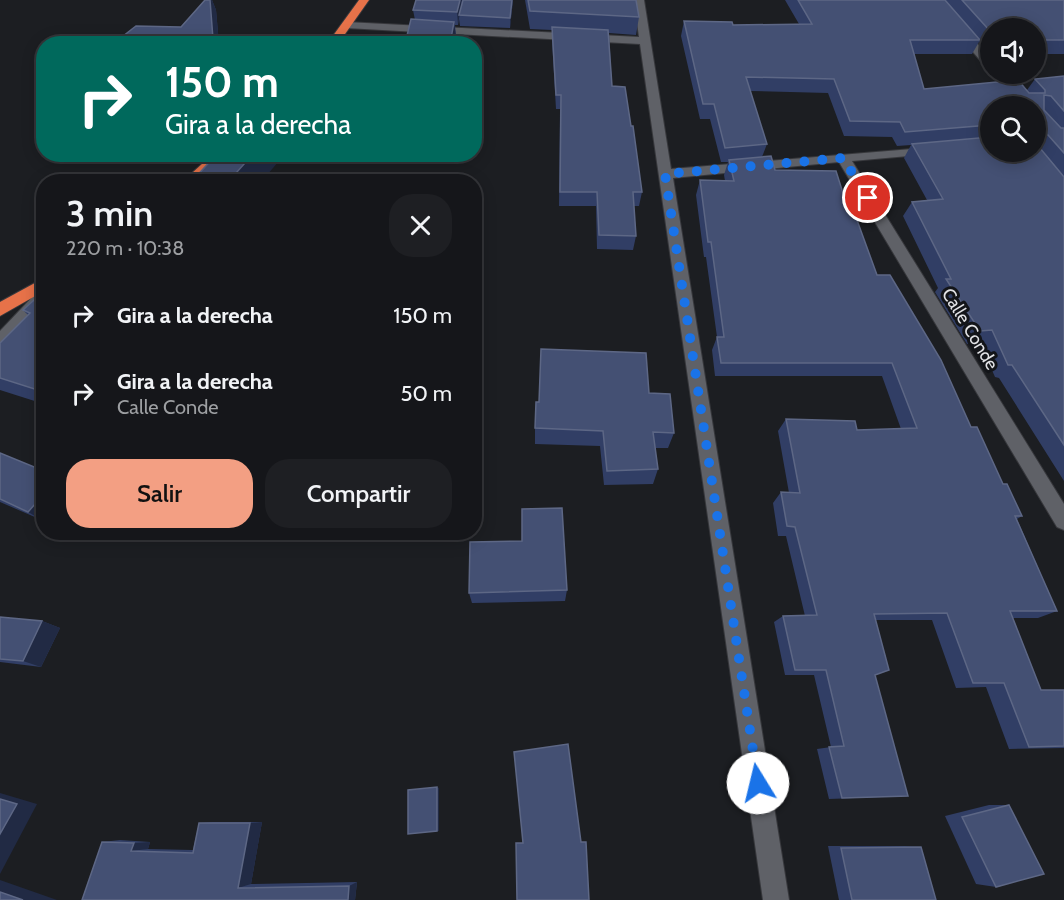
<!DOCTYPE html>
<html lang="es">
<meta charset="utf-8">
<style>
body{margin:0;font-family:Cabin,sans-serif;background:#1e1f23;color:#f1f3f6;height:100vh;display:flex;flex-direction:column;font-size:22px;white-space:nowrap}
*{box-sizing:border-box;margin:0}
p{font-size:20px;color:#9d9fa2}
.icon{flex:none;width:33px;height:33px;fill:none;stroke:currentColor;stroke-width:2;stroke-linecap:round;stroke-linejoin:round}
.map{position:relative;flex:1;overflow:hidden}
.side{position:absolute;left:36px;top:174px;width:446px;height:366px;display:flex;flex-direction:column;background:#15161a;border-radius:24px;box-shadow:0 3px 15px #0003,0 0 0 2px #343539}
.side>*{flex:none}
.guide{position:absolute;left:36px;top:36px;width:446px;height:126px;border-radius:24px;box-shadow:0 3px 15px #0003,0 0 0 2px #343539;background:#00695c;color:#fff;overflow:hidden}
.controls{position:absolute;left:980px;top:18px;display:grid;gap:12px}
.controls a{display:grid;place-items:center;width:66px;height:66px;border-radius:50%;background:#15161a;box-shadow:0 3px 15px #0003,0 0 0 2px #343539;font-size:30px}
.pin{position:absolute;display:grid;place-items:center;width:51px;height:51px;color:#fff;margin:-26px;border:3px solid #fff;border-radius:50%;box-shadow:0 2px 6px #0007}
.me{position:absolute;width:66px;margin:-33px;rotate:351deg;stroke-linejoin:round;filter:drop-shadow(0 0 4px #0008)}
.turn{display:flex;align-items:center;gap:21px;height:126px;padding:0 30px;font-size:27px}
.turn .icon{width:78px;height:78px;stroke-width:2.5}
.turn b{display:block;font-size:42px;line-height:51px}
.round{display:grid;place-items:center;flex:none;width:63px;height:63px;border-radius:24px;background:#1e1f23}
.headline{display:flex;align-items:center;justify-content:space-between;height:102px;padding:0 30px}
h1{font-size:36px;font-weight:600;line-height:45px}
.cta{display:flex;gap:12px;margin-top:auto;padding:12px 30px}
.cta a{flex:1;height:69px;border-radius:24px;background:#f39f83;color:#111;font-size:24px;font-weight:600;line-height:69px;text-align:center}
.cta a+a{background:#1e1f23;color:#f1f3f6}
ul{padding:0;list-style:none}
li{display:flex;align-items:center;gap:18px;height:78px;padding:0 30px}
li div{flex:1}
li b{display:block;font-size:22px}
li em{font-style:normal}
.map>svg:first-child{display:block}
</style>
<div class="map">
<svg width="1064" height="900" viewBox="0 0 1064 900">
<rect width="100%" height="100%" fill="#1c1e22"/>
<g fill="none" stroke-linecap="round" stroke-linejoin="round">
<defs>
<g id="minor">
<path d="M634,0h10l27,169 265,-22 1,3 -6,4 -79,7 212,343v26l-7,-3 -218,-365 -166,16 116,722h-26l-123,-856 -294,-16 -5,-3 5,-3 293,15z"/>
<path d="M928,0h11l51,58v10l-4,-1z"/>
<path d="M993,74h11l29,32h-12z"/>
<path d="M44,288v16l-38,41 -6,2v-16l39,-41z"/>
</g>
<g id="highway">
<path d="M359,0h10l-31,44h-11z"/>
<path d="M213,154h15l-31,28h-15z"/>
<path d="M44,278v13l-44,25v-14z"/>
</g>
</defs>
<!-- minor casing -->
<use href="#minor" stroke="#37383c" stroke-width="2"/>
<!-- highway casing -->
<use href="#highway" stroke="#37383c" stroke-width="2"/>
<!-- minor -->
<use href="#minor" fill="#5f6167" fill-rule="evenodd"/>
<!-- highway -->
<use href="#highway" fill="#e77249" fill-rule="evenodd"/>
</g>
<!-- wall -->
<g fill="#313e65" fill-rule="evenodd">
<path d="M205,0h7l4,10 3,34h-106l68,-17z"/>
<path d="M463,0h50l-3,28 -50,-2 -1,-7 -1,6h-3l1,11 -41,-16 -2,-10z"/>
<path d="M525,0h111l3,17 -3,18 -27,-2 3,53 19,40 11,66 -3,14h-5l2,30 -3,14 -36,-1 -1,-43h-37l1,-97h-4l-4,-68v-11l-22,-1z"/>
<path d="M785,0h279v54h-29v-26h-45v26l-11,-12 -7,12h-58l10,35 103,1 8,-11 29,-3v405l-65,-103 -4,-1 -15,-34 -13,1 -32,-52 3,-4 -35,-72 9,-14 15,-2 -23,-42 7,-13 -14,1 -5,-9 -48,-1 -16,-43 -78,-2 17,53 -5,13 13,13 74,42 28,63 94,152 51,89 -5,3 40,92 -19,7h-25l28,72h23v58l-55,1 -23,-62 -30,1 -24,-68h-56l-1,56 33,120 -79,3 -12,-50 14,-2 -17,-72h-29l-11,-53 9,-6h22l-19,-80h-8l-5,-33 8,-11 8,1 -11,-62 8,-12 71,11 44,-1 -19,-53h-167l-3,-26 5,-13 -11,-80h-2l-8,-62 4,-15 25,1 -1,-6 4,-13h-7l-11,-43h-10l-19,-83 3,-15 49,4 66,-1zM990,106h45v46h-45z"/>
<path d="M44,291v113l-44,-14v-47l28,-28 -5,-5z"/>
<path d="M649,393l25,40 -6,15h-13l3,21 -5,15 -49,1 -4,-39 -65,-2v-16z"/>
<path d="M0,453l44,18v50l-44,-19z"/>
<path d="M567,590l-2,11 -93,2 -3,-10z"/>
<path d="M0,617l42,4 18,7 -19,39 -41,-5z"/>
<path d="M989,805h20l-13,82 -20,-3 -31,-68z"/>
<path d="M213,822h49l-11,62 106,-2 -2,18h-273l20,-58 18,-2 30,2 -2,7 45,1 6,-27z"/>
<path d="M828,846h77l16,1 15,53h-97z"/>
</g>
<!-- shaded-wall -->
<g fill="#212a44">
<path d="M210,0h2l4,10 3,34h-4l-2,-5z"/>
<path d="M460,0h2l-4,25 -1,-13z"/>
<path d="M512,0h1l-3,28v-10z"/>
<path d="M454,22l2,14 -2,8h-4z"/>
<path d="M200,38l3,6h-9z"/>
<path d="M253,154h32l-24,28h-33z"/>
<path d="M44,494v27l-16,-9z"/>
<path d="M42,621l18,7 -19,39 -18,-6z"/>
<path d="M437,787l2,1v43h-2z"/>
<path d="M0,793l37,11 -37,70z"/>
<path d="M262,822l-11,62 -13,4 12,-65z"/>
<path d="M150,842l-2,7 -17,2 3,-8z"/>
<path d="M0,880l57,20h-34l-23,-8z"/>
<path d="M357,882l-2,18h-7l1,-14z"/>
</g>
<!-- building -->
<g fill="#445073" stroke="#5d6785" stroke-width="1.5">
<path d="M205,0h5l3,39 -13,-1 -6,6h-81l23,-18 45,1z"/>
<path d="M416,0h44l-3,12 -44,-2z"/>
<path d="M463,0h49l-2,18 -51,-3z"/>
<path d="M528,0h108l3,17 -109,-6z"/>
<path d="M798,0h147l35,40h-70l14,49 94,-9 11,13h16v-3l-10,-11 29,-3v35l-13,-15 -7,-1v15l17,18h3v25l-16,-18h-13v-29h-45v19l-85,7 -5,-10 -50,-1 -16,-42 -88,-2 21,67 -42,4 -11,-44h-11l-19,-83 48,1 1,3 79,-1z"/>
<path d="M962,0h102v40h-29v-12h-45v3z"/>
<path d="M411,19l43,3 -4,22h-45z"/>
<path d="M552,27l56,3 4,56 13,1 6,39h2l9,66h-9l3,44 -37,-1 -2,-43h-37l1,-97h-5z"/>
<path d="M990,137v15h45v-10l29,35v268l-52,-80h-4l-16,-35 -12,1 -34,-52h5l-39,-77 31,-3 -31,-55z"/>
<path d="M217,154h36l-25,28h-37z"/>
<path d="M771,156l4,14 61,1 13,41h3l5,8 20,55h13l51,85 30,67h6l26,57h4l15,32h-7l42,95h-47l31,79h23v56l-35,1 -25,-64h-31l-26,-70 -73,1 15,56 -14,5 33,121 -66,2 -13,-51 15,-1 -18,-76h-31l-12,-54 34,-1 -22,-88 -8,-1 -6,-34 19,1 -14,-74 69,2 2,9 60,-2 -25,-65h-171l-4,-26h7l-13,-95h-3l-8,-62 34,1 -5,-21z"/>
<path d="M44,291v101l-44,-14v-35l30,-30 -7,-3z"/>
<path d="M541,349l105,4 3,40 21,1 4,39 -21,-1 5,37 -51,2 -4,-40 -68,-3 1,-26h3z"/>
<path d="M0,453l44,18v23l-16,18 -28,-13z"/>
<path d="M562,508l5,82 -98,3 1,-51 52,-1v-32z"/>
<path d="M0,617l42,4 -19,40 -23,-2z"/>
<path d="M568,744l13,98h5l3,58h-72l-1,-57h7l-9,-91z"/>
<path d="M437,787v44l-29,3v-44z"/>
<path d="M0,799l17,5 -17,30z"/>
<path d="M1009,805l35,69 -48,13 -34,-70z"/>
<path d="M199,823h51l-12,65 111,-2 -1,14h-266l20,-58 32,1 -3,8 62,2z"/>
<path d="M921,847l15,53h-84l-11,-52z"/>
<path d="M0,892l23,8h-23z"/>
</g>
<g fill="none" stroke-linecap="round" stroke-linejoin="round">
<!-- route -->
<path stroke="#1a73e8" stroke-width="10" stroke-dasharray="0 18" d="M758,783l-93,-609 178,-16 25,40"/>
</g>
<g text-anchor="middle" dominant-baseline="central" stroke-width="6" stroke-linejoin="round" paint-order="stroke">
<!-- street labels -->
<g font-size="18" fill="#e2e3e6" stroke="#131519">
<text transform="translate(970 329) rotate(59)">Calle Conde</text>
</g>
</g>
</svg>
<div class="controls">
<a><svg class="icon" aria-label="sound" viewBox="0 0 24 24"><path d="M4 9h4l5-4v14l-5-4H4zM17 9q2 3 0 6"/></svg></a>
<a><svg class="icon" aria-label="search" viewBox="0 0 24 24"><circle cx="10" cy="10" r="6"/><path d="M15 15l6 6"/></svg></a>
</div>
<div class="pin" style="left:868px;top:198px;background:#d93025"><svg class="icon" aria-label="arrive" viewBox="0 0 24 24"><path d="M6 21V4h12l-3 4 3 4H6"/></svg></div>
<svg class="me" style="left:758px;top:783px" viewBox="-20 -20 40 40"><circle r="19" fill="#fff"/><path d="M0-13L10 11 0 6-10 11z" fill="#1a73e8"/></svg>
<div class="guide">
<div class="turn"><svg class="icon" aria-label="right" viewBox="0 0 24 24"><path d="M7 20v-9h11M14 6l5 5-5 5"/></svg><div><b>150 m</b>Gira a la derecha</div></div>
</div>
<section class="side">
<div class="headline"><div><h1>3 min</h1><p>220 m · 10:38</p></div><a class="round"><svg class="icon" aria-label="close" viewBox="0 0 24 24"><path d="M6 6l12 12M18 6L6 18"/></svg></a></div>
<ul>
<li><svg class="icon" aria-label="right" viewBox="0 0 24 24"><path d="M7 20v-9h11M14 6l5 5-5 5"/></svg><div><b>Gira a la derecha</b></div><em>150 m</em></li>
<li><svg class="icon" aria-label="right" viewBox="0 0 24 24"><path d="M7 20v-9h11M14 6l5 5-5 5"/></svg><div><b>Gira a la derecha</b><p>Calle Conde</p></div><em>50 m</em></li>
</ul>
<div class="cta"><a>Salir</a><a>Compartir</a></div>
</section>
</div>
